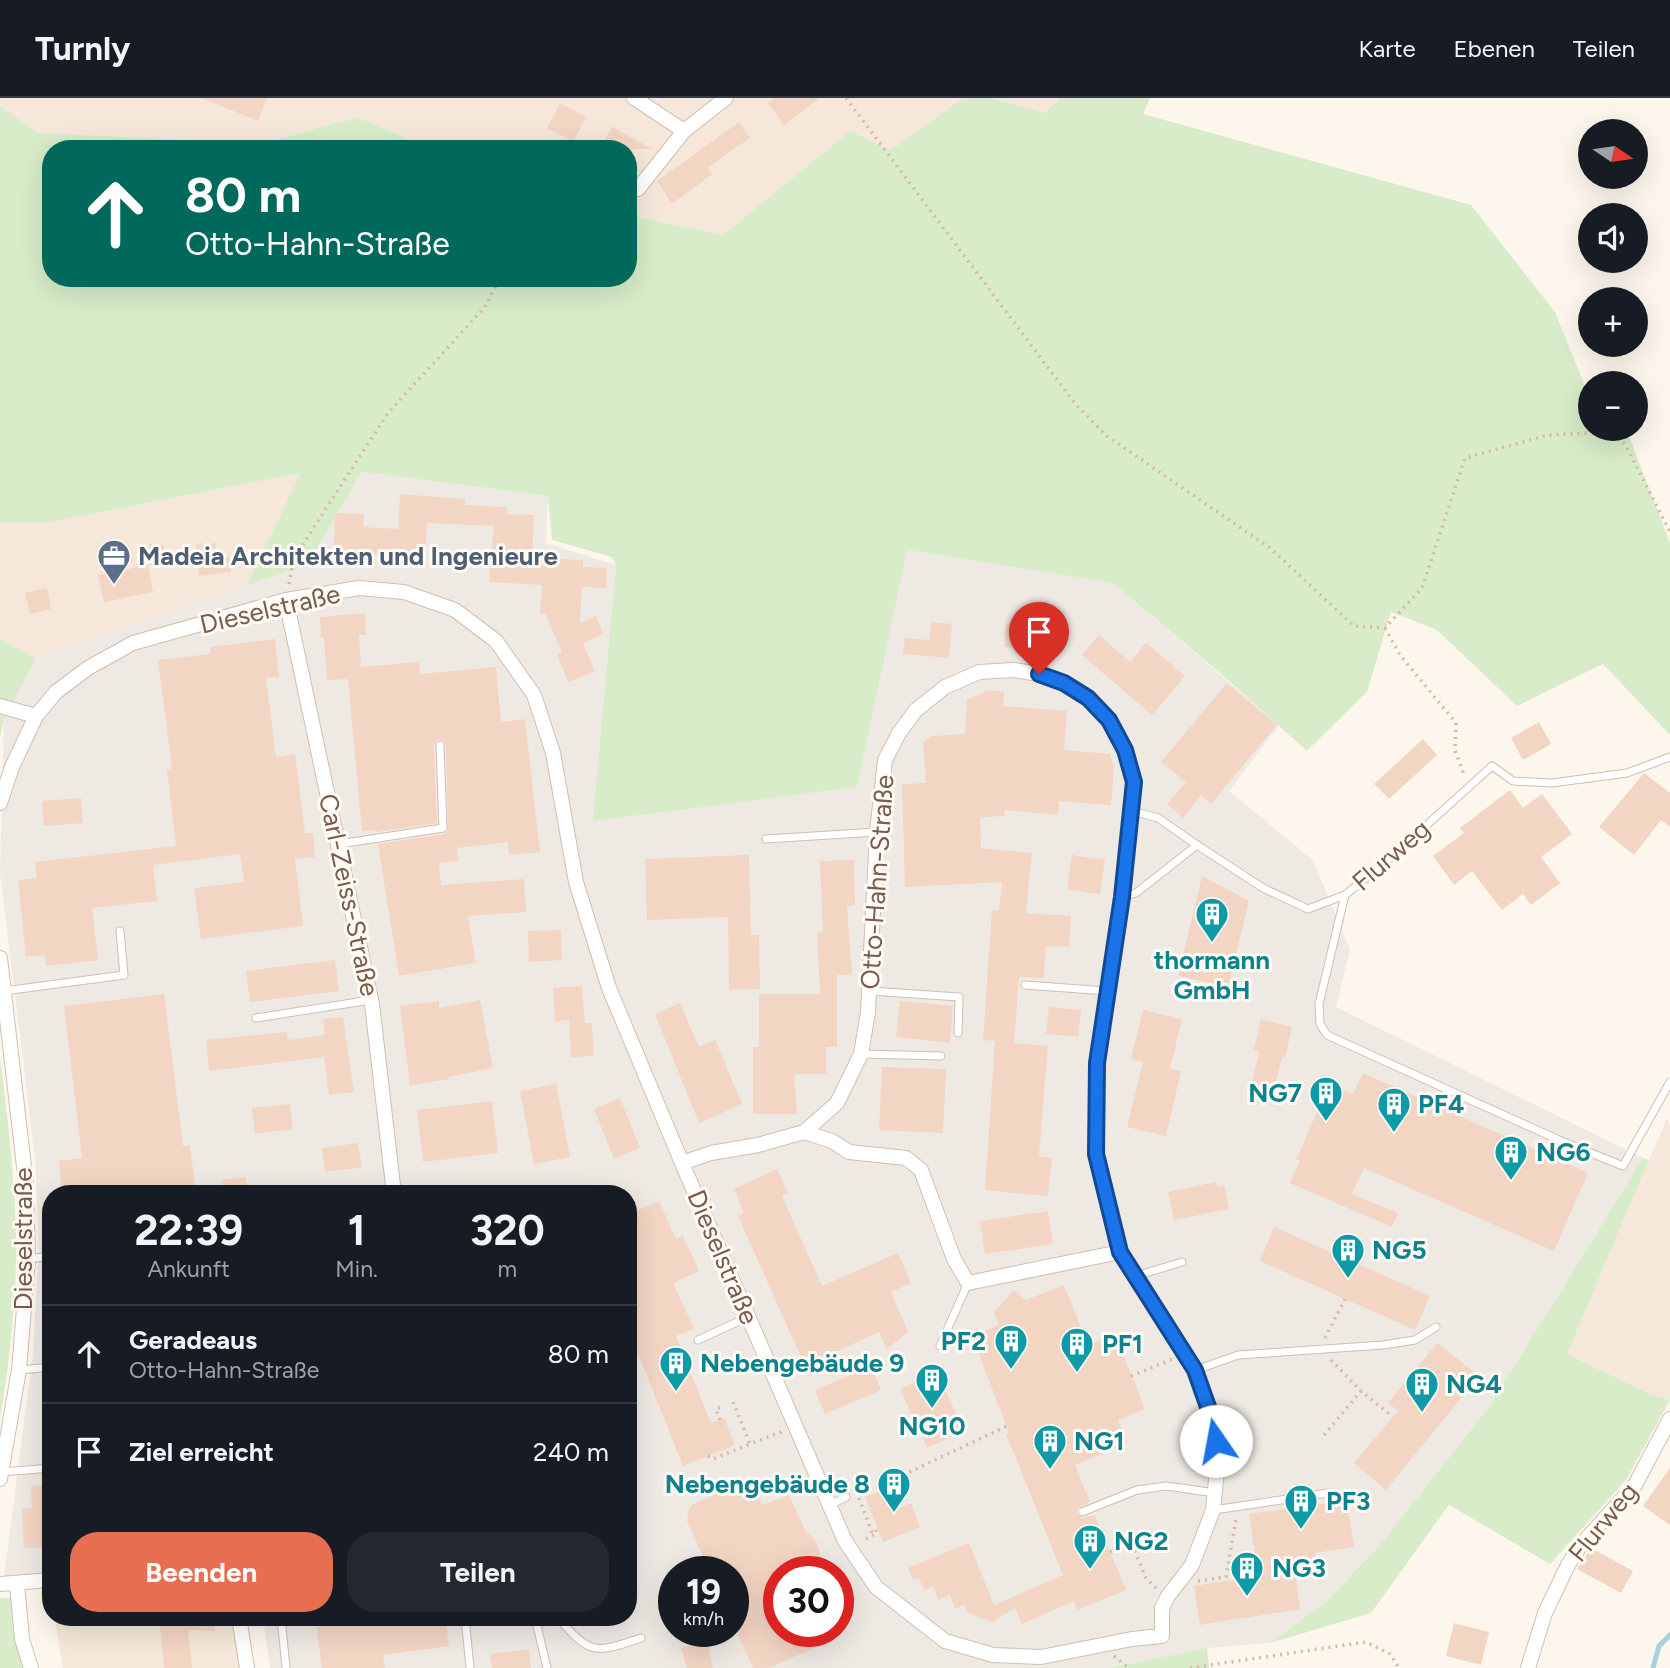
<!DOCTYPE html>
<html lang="de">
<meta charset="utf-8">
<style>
body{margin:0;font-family:Figtree,sans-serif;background:#242831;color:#f1f3f6;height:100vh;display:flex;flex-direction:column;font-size:26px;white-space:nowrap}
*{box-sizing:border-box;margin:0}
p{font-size:23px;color:#9ea1a6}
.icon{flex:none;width:38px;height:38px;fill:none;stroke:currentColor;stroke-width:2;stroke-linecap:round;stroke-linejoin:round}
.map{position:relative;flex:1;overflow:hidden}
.side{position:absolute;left:42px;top:1087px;width:595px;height:441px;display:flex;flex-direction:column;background:#171b24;border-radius:28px;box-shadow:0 7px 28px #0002}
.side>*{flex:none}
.hud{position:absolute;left:42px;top:42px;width:595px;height:147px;border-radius:28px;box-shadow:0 7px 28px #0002;background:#00695c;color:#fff;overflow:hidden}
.needle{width:46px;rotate:103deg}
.tools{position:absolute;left:1578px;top:21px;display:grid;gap:14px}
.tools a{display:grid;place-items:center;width:70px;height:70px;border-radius:50%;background:#171b24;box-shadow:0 7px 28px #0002;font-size:35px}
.speed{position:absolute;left:658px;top:1458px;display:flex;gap:14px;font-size:35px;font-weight:700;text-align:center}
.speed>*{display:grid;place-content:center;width:91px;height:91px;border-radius:50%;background:#171b24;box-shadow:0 7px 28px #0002;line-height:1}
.speed small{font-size:18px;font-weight:400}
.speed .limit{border:10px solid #d22;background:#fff;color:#111}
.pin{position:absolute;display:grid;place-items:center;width:60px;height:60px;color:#fff;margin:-72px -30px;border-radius:50% 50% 50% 0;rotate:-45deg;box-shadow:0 0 7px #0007}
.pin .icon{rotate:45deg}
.me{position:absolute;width:77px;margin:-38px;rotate:348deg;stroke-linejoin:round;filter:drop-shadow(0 0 5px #0008)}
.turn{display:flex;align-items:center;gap:24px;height:147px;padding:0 28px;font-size:32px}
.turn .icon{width:91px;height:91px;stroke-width:2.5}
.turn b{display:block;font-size:49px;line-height:60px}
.eta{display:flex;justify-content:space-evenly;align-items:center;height:119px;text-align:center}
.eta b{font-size:42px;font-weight:700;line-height:49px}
.button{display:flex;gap:14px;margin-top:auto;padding:14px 28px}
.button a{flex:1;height:80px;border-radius:28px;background:#e76f51;color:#fff;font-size:28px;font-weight:700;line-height:80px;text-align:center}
.button a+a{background:#242831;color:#f1f3f6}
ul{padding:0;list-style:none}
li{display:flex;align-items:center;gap:21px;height:98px;padding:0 28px;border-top:2px solid #363941}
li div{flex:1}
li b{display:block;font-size:26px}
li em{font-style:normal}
header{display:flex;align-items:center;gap:42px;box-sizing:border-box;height:98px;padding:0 35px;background:#171b24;border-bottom:2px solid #363941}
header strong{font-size:33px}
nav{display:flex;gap:38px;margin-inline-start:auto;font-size:24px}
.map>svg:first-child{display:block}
</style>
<header>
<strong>Turnly</strong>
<nav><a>Karte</a><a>Ebenen</a><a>Teilen</a></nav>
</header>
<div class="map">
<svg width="1670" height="1570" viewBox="0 0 1670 1570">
<rect width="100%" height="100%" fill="#fdf6ec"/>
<!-- residential -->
<g fill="#f5e8da">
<path d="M0,0h963l-72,52 -41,-19 -127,104 -95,-20v-66h-198l-72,-32 -94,26 -225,-10 -39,-27z"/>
<path d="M991,0h69l-15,15z"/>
<path d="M302,375l-56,113 -210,72 -36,-19v-116h45z"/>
<path d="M1667,1020l3,7v275l-20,-6 -83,-40z"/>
<path d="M54,1519h180l7,51h-178z"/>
</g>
<!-- industrial -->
<path fill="#efe9e4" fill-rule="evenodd" d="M362,374l186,24 -2,47 70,22 -22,255 263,-33 49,-237 207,33 166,142 -50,66 84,69 37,89 -14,58 307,151 -154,249 -110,139 -51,54 -58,43 -63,5 -98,20h-839l-7,-51h365v-423h-577v377l-47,6 29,-225 6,-104 -4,-91 -35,-284 4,-153 32,-62 271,-93zM674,1474h59v59h-59zM779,1474h59v59h-59z"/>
<!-- green -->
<g fill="#d8ecc9">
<path d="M963,0h28l54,15 15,-15h90l-7,16 328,91 84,107 36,89v28h26l12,7 41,107v192l-67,-71 -86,42 -80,-76 -46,-18 -24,80 -60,59 -80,-72 -114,-96 -206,-33 -50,237 -264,34 23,-256 -4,-8 -60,-17 -4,-44 -186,-24 -55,93 -61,21 55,-113 -256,50h-45v-417l39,27 225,10 94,-26 72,32h-379v129h577v-63l95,20 127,-104 41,19z"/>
<path d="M0,541l36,19 -32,62 -4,17z"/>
<path d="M0,960c8,64 16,128 16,192 0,57 -7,113 -16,169z"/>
<path d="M1643,1060l6,2 -82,194 83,40 20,6 -44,80 -76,84 -101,-59 -78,108 -101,30 58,-43 51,-54 110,-139z"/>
<path d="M0,1500h14l3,47 7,23h-24z"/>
<path d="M1207,1550l2,20h-100z"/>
</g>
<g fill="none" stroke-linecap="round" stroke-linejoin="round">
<!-- stream -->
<path stroke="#a5d3da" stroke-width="5" d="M1653,1570l6,-22 11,-11"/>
</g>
<!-- building -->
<g fill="#f3d5c3">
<path d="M202,0h65l-9,23z"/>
<path d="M775,0h45l-36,27 -16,-22z"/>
<path d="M560,5l26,14 -13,25 -26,-14z"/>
<path d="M739,24l11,16 -43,30 5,6 -40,30 -15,-23z"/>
<path d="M612,29l40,22h-52z"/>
<path d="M400,396l65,5v6l42,2v7l27,1 -2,43 51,2v7l24,1 -1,20 -24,-1 -2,36 16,-7 7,18 -20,9 12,28 -27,11 -11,-28 5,-2 -17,-39 -5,1 2,-29 -53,-3 5,-56 -67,-3 -2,35 -91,-6 1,-39 29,1 -1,13 35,2z"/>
<path d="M215,445l1,15 13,-1 2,15 -32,4 -3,-31z"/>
<path d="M149,446l15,1 -1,21 -15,-1z"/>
<path d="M148,467l5,27 -49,10 -6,-27z"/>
<path d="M47,490l4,21 -21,5 -5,-21z"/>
<path d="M365,515l1,22h-7l2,32 58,-5 1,12 76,-7 5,55 24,-3 15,133 -31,3 -1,-13 -51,6 2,13 -20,2 2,22 83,-6 2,33 -58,4 8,47 -77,13 -21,-132 66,-10 4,-3 -2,-86 -6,-6 -4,1 -2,5 3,78 -61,9v-2l-14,1 -14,-152 -21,1 -3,-42h-3l-1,-21z"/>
<path d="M931,524l21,2 -3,34 -46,-4 2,-16 24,2z"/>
<path d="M1006,525l41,3v3l17,2 -2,14 -17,-2v8l-41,-4z"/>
<path d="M1099,537l31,27 16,-19 39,33 -33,39 -70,-60z"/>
<path d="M275,541l4,38 -13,1 10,79 19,-3 10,79h8l2,24 -20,2 8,67 -102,13 -7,-51 50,-6 -4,-28 -87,11 4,36 -65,7 6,52 -52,6 -1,-11 -19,2 -8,-77 19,-2 -2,-16 141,-16 -9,-77h5l-14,-109 53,-6 -1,-7z"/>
<path d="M1227,585l50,42 -66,79 -10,-9 -18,23 -16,-14 19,-22 -25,-20z"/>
<path d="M984,592l20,2 -1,14 64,5 -3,39 46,4 4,13 -3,38 -52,-4 -1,14 -54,-5 1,6 -25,1 1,31 51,5 -6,60 45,3 -2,31 -23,-1 -2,32 -25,-1 -5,66 34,3 -9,110 13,2 -4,38 -63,-6 10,-149 -12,-1 9,-130 7,1 3,-29 -97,5 -3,-103 24,-1 -3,-41 8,-6 34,-2 2,-35 17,-6z"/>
<path d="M1539,624l12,22 -28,16 -12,-22z"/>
<path d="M1423,641l14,16 -48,44 -15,-15z"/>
<path d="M1644,675l26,20v34l-9,-7 -27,35 -35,-28z"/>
<path d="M1510,692l13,18 19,-14 30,40 -31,23 19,26 -29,22 -8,-11 -21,16 -30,-39 -18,14 -21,-29 31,-23 -4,-5z"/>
<path d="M81,700l2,25 -39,3 -2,-25z"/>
<path d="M749,757l2,80h8l1,54 -31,1 -1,-73 -81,3 -2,-61z"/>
<path d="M1072,757l33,5 -5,34 -33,-5z"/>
<path d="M854,762l1,45 -8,1 5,69h-15v72h-11v27h-32l3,40h-44v-67h6v-53h61l-3,-61 6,-1 -3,-71z"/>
<path d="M1202,778l47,25 -21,86 -50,-11z"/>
<path d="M561,832l1,30 -33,2 -1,-31z"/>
<path d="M335,862l4,31 -89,11 -4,-31z"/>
<path d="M582,888l3,37h7l2,33 -23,1 -2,-37 -14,1 -2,-33z"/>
<path d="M164,896l19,152 7,-1 6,49h-134l-3,-33 23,-3 -18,-152z"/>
<path d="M480,902l13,68 -45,9 1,2 -39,6 -10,-79 39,-5v7z"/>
<path d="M900,903l53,5 -3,37 -54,-6z"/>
<path d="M680,905l19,44 16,-7 27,64 -43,19 -44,-109z"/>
<path d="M1049,909l32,3 -3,27 -32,-3z"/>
<path d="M1143,912l39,9 -12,50 11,2 -15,65 -39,-9 16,-65 -12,-3z"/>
<path d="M343,919l11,75 -25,3 -5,-38 -115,14 -3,-31 81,-8 1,8 37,-5 -2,-16z"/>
<path d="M1261,921l31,8 -7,31 -3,-1 -12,49 -22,-5 11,-49 -5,-2z"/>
<path d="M882,969l64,2 -3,64 -64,-3z"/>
<path d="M1363,975l225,100 -34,78 -190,-83 -12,26 46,19 -6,14 -102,-44 10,-22 -4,-1 33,-76 24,10z"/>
<path d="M556,986l14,73 -36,7 -14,-73z"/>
<path d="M620,1000l20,50 -26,11 -20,-50z"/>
<path d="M492,1003l6,52 -75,9 -6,-52z"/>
<path d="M290,1006l3,25 -38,5 -3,-26z"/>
<path d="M358,1045l4,24 -37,5 -3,-24z"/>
<path d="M777,1071l11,24 -6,3 40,90 76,-33 13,30 -20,9 17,40 -21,17 -8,-17 -74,34 -67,-150 6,-3 -10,-24z"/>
<path d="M246,1079l2,17h-24l-2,-14z"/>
<path d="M1216,1084l1,5 7,-2 5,24 -55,11 -6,-28z"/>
<path d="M659,1103l17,38 7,-3 16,35 -26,12 21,46 -18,7 35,87 13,-5 11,27 -52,21 -55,-137v-115z"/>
<path d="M1048,1113l5,33 -68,10 -5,-33z"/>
<path d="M1274,1129l156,69 -15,34 -155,-69z"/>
<path d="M1064,1187l24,60 27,-11 30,75 -27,11 9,23 -52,22 15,37 -12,6 -2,6 6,4 13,-3 31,75 -49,20 -3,-9 -52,23 -7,-16 -23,14 -24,-9 -4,-8 -9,4 -5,-14 -12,5 -5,-14 -9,4 -5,-12 -6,2 -5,-12 61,-25 25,62 69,-30 -57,-141 3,-1 -37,-97 27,-11 -5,-13 20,-22 12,10z"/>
<path d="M1437,1245l42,33 -93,114 -32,-27 44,-52 -10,-8z"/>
<path d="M871,1268l10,24 -56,24 -10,-24z"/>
<path d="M937,1274l27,59 -37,17 -27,-59z"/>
<path d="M1670,1370v57l-27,-19z"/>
<path d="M750,1382l12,25 27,-10 15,33 13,15 6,20v9h-44v59h38l6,13 -54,24h-16l-20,-44v-52h-23l-23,-51 2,-12 4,-5z"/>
<path d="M49,1387l2,4v58l-27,1 -2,-39 10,-1 -1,-22z"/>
<path d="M891,1389l8,21 12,-5 9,24 -37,15 -18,-45z"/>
<path d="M1347,1402l7,47 -39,6 3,17 -23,4 5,35 -100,16 -6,-39 64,-10 -9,-62z"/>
<path d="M1591,1450l42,23 -12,22 -44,-24z"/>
<path d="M154,1519h61v14l-27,-1 4,38h-28l-4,-42 -7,-1z"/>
<path d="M315,1519h130l4,29 -66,9 2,13h-63z"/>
<path d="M1454,1525l35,9 -8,33 -35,-9z"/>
<path d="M707,1543l6,27h-26l-6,-20z"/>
<path d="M529,1551l2,19h-39l-2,-14z"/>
</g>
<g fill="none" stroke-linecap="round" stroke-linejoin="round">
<defs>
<g id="service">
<path d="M1132,713l26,7 39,27"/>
<path d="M766,741l111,-7"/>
<path d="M339,746l104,-16 -3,-83"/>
<path d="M1345,797l-26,109 1,20 7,11 232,105 64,26 47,-84"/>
<path d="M1122,799l14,-4 61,-48 66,43 45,21 37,-14 43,-35 104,-94 21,15 39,2 75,-10 43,-16"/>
<path d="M1025,887l82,6"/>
<path d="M4,893l120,-16 -4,-44"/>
<path d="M870,893l89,6 -1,36"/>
<path d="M256,920l115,-18"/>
<path d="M861,956l80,2"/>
<path d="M28,1161l23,-3"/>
<path d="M1136,1178l46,-14"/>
<path d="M698,1242l50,-23"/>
<path d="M940,1248l28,-63"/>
<path d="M20,1272l31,-3"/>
<path d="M1196,1272l42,-15 145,-10 32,-5 21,-13"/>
<path d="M2,1374l49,-4"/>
<path d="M830,1407l16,-8"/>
<path d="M1214,1412l114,-17"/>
<path d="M1082,1414l55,-22 29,-4 50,7"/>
<path d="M281,1519l5,51"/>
<path d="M465,1519l5,51"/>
<path d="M535,1519l12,51"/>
<path d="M557,1519c34,38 36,37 84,21"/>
</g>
<g id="minor">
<path d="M634,0l50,33"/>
<path d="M638,91l46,-58 42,-33"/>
<path d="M286,502l86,404 22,190"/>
<path d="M0,608l36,10"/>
<path d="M0,705l12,-36 24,-51 20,-24 32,-24 45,-25 153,-43 73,-12 45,4 51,18 41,31 38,54 19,58 23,129 33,106 73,175 163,378 31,46 69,54 48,14 48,2 91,-18 30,-3v-28l6,-12 24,-31 21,-55 5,-50 -5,-39 -18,-51 -75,-118 -24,-98 1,-91 25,-166 12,-115 -9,-32 -16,-30 -21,-22 -24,-15 -25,-9 -25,-4 -35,2 -34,15 -29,23 -17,23 -14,27 -8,72 -9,180 -7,42 -24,49 -33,29 -46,13 -47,8 -29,10"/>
<path d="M0,860l26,226 2,75 -9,111 -19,109"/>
<path d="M804,1034l28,9 17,11 57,6 15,12 33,89 14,24 152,-31"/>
<path d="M0,1486l51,-4"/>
<path d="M17,1486l5,55 9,29"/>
<path d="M239,1519l8,51"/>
<path d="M1528,1570l17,-55 23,-48 12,-19 55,-61 35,-66"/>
</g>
</defs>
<!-- service casing -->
<use href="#service" stroke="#d1beb0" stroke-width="9"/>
<!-- minor casing -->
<use href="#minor" stroke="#d1beb0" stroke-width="16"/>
<!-- path -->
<g stroke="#d9b8a5" stroke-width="3.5" stroke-dasharray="2 5" stroke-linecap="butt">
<path d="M846,0l230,307 31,31 163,112 84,78 31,2 37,-40 43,-130 83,-23 61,-3 16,12 45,88"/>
<path d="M289,486l5,-26 94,-145 96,-105 16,-30"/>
<path d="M1385,530l15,27 56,68 -1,27 9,25"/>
<path d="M1325,1240l20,-39"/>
<path d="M1331,1262l30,31 32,26"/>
<path d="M1131,1278l42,-17"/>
<path d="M733,1304l17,42 34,-13"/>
<path d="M720,1322l-4,-11 8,-3"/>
<path d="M1324,1337l37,-44"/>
<path d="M708,1358l5,3 37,-15"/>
<path d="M903,1377l104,-49"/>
<path d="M859,1400l14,37"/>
<path d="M866,1441l11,-6 -1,-3"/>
<path d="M1110,1454l20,-12 16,38 10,10"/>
<path d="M1198,1483l28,-4 10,-58"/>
<path d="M1114,1558l15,12"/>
<path d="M1190,1570l176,-26 24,12 9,14"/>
</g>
<!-- service -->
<use href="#service" stroke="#fff" stroke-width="7"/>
<!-- minor -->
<use href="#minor" stroke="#fff" stroke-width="14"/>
</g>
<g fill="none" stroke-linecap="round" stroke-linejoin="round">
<defs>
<path id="route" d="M1039,576l25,9 24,15 21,22 16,30 9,32 -12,115 -25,166 -1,91 24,98 75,118 18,51 3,20"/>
</defs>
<!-- route casing -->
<use href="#route" stroke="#114b97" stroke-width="18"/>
<!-- route -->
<use href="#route" stroke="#1a73e8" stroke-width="12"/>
</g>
<!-- icons -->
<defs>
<symbol id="office-pin" viewBox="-11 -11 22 30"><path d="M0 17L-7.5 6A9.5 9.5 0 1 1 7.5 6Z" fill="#5c6f8a" stroke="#fffaf3"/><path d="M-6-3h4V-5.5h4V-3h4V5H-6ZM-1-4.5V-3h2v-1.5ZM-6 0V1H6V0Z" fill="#fff"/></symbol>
<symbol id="building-pin" viewBox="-11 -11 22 30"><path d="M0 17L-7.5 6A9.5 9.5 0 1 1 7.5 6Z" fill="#0f9aa8" stroke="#fffaf3"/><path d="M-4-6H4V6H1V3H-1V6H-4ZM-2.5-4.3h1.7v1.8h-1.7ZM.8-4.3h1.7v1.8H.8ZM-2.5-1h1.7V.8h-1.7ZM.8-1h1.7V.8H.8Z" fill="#fff"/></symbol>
</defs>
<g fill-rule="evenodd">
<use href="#office-pin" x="95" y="439" width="38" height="52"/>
<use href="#building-pin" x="1193" y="797" width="38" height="52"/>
<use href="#building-pin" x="1307" y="976" width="38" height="52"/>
<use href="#building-pin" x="1375" y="987" width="38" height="52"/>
<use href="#building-pin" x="1492" y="1035" width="38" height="52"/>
<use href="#building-pin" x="1329" y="1133" width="38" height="52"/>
<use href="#building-pin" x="992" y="1224" width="38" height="52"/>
<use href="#building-pin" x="1058" y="1227" width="38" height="52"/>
<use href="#building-pin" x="657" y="1246" width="38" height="52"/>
<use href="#building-pin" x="913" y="1263" width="38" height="52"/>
<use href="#building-pin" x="1403" y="1267" width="38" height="52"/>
<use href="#building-pin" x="1031" y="1324" width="38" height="52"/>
<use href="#building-pin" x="875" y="1367" width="38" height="52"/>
<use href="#building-pin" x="1282" y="1384" width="38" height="52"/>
<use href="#building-pin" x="1071" y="1424" width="38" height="52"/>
<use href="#building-pin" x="1228" y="1451" width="38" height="52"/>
</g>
<g text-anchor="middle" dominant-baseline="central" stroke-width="6" stroke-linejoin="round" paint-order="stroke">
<!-- service labels -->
<g font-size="26" font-weight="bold" fill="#4e5e75" stroke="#fffaf3" text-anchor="start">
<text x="138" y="458">Madeia Architekten und Ingenieure</text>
</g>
<!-- street labels -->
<g font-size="26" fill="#7a5c4d" stroke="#fffaf3">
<text transform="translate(270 511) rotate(-13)">Dieselstraße</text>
<text transform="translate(1391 757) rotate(-41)">Flurweg</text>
<text transform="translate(877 784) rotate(-86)">Otto-Hahn-Straße</text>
<text transform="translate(349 797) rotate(78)">Carl-Zeiss-Straße</text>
<text transform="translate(23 1141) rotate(-90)">Dieselstraße</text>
<text transform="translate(723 1159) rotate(67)">Dieselstraße</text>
<text transform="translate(1603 1424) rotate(-51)">Flurweg</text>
</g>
<!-- culture labels -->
<g font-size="26" font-weight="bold" fill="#0d838f" stroke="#fffaf3" text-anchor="start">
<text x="1212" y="862" text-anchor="middle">thormann<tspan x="1212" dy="30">GmbH</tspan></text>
<text x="1302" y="995" text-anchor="end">NG7</text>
<text x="1418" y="1006">PF4</text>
<text x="1536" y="1054">NG6</text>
<text x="1372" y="1152">NG5</text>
<text x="986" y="1243" text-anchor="end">PF2</text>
<text x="1102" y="1246">PF1</text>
<text x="700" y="1265">Nebengebäude 9</text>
<text x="1446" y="1286">NG4</text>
<text x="932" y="1328" text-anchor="middle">NG10</text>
<text x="1074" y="1343">NG1</text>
<text x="870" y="1386" text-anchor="end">Nebengebäude 8</text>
<text x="1326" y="1403">PF3</text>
<text x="1114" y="1443">NG2</text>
<text x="1272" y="1470">NG3</text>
</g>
</g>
</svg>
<div class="tools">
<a><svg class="needle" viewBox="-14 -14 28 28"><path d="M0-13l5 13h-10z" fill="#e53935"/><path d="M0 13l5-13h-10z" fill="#9ea1a6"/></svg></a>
<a><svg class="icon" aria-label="sound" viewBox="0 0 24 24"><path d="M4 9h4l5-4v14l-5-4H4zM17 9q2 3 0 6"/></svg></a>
<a>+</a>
<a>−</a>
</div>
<div class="speed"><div>19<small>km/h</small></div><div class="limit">30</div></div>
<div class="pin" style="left:1039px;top:576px;background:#d93025"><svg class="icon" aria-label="arrive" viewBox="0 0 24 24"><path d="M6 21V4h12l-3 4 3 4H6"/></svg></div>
<svg class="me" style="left:1216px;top:1343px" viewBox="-20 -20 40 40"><circle r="19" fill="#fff"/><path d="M0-13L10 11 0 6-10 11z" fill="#1a73e8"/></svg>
<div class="hud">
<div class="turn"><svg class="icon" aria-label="ahead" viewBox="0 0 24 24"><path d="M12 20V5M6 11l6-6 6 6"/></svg><div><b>80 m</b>Otto-Hahn-Straße</div></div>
</div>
<section class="side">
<div class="eta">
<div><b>22:39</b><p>Ankunft</p></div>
<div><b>1</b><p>Min.</p></div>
<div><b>320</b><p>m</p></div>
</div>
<ul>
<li><svg class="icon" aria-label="ahead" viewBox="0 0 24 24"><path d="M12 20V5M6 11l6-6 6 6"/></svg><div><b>Geradeaus</b><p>Otto-Hahn-Straße</p></div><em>80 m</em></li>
<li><svg class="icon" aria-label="arrive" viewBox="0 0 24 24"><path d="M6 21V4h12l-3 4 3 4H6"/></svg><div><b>Ziel erreicht</b></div><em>240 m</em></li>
</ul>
<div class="button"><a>Beenden</a><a>Teilen</a></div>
</section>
</div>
